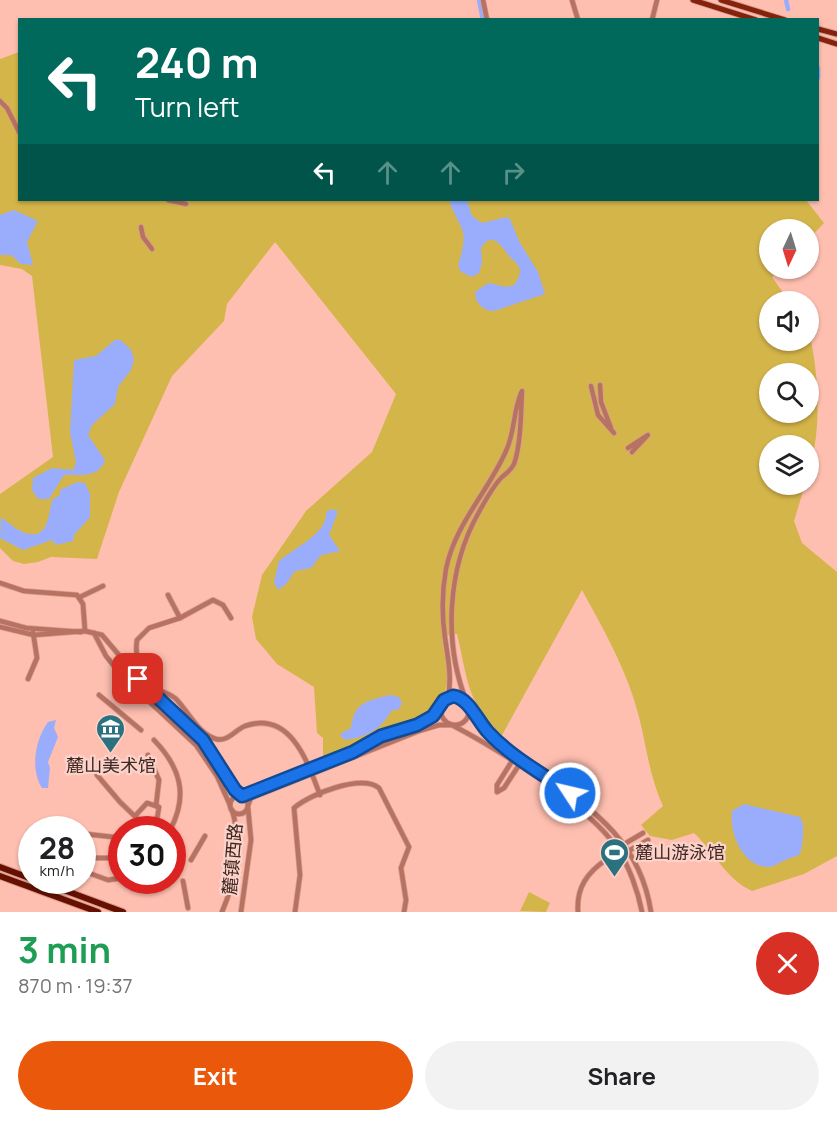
<!DOCTYPE html>
<meta charset="utf-8">
<style>
body{margin:0;font-family:Manrope,"Noto Sans SC",sans-serif;background:#f2f2f2;color:#202124;height:100vh;display:flex;flex-direction:column;font-size:22px;white-space:nowrap}
*{box-sizing:border-box;margin:0}
p{font-size:20px;color:#757577}
.icon{flex:none;width:33px;height:33px;fill:none;stroke:currentColor;stroke-width:2;stroke-linecap:round;stroke-linejoin:round}
.map{position:relative;height:912px;overflow:hidden}
.sheet{display:flex;flex-direction:column;background:#fff;flex:1}
.sheet>*{flex:none}
.banner{position:absolute;left:18px;top:18px;width:801px;height:183px;border-radius:0px;box-shadow:0 2px 4px #0004;background:#00695c;color:#fff;overflow:hidden}
.needle{width:39px;rotate:184deg}
.buttons{position:absolute;left:759px;top:219px;display:grid;gap:12px}
.buttons a{display:grid;place-items:center;width:60px;height:60px;border-radius:50%;background:#fff;box-shadow:0 2px 4px #0004;font-size:30px}
.speed{position:absolute;left:18px;top:816px;display:flex;gap:12px;font-size:30px;font-weight:700;text-align:center}
.speed>*{display:grid;place-content:center;width:78px;height:78px;border-radius:50%;background:#fff;box-shadow:0 2px 4px #0004;line-height:1}
.speed small{font-size:15px;font-weight:400}
.speed .limit{border:9px solid #d22;background:#fff;color:#111}
.pin{position:absolute;display:grid;place-items:center;width:51px;height:51px;color:#fff;margin:-26px;border-radius:12px;box-shadow:0 3px 9px #0006}
.me{position:absolute;width:66px;margin:-33px;rotate:305deg;stroke-linejoin:round;filter:drop-shadow(0 0 4px #0008)}
.turn{display:flex;align-items:center;gap:21px;height:126px;padding:0 18px;font-size:27px}
.turn .icon{width:78px;height:78px;stroke-width:2.5}
.turn b{display:block;font-size:42px;line-height:51px}
.lanes{display:flex;align-items:center;height:57px;padding:0 18px;background:#0003;justify-content:center;gap:30px;direction:ltr}
.lanes .off{opacity:.35}
.round{display:grid;place-items:center;flex:none;width:63px;height:63px;border-radius:32px;background:#f2f2f2}
.head{display:flex;align-items:center;justify-content:space-between;height:102px;padding:0 18px}
h1{font-size:36px;font-weight:700;line-height:45px;color:#1e9e55}
.cta{display:flex;gap:12px;margin-top:auto;padding:12px 18px}
.cta a{flex:1;height:69px;border-radius:36px;background:#ea580c;color:#fff;font-size:24px;font-weight:700;line-height:69px;text-align:center}
.cta a+a{background:#f2f2f2;color:#202124}
.map>svg:first-child{display:block}
</style>
<div class="map">
<svg width="837" height="912" viewBox="0 0 837 912">
<rect width="100%" height="100%" fill="#ffbfb0"/>
<!-- green -->
<g fill="#d4b54a" fill-rule="evenodd">
<path d="M19,52l1,148h786l18,23 -15,16 -1,-9h-38v38l10,1 -8,8 17,24 -19,1v38h38l1,-9c10,44 13,96 0,140l-1,-25h-38v38l35,1 -11,36 8,22 35,29v284l-33,18 -52,17c-26,-12 -37,-38 -58,-58l-22,7 -22,-4 -9,-11 22,-19c-13,-28 -16,-56 -23,-85 -11,-47 -35,-89 -58,-131l-81,147c-35,-37 -33,-57 -44,-103l-15,2 6,43 -3,13 -12,17 -27,16 -32,10 -25,15 -26,9v-21l-6,-5 -3,-46 -37,-23 -21,-25 -4,-22 10,-42 44,-64 66,-59 24,-58 -121,-152 -48,62 -3,17 -52,55 -53,116 -22,67 -46,-2 -13,5 -14,2 -11,-3 -13,-13v-54l53,-37 -21,-181 -10,-7 -22,-4v-206zM770,374h38v38h-38z"/>
<path d="M529,892l21,11 -4,9 -26,-1z"/>
</g>
<!-- water -->
<g fill="#9aadfc">
<path d="M449,200h18l5,16 10,7 25,-6 3,2 10,24 18,29 7,22 -51,17c-11,0 -19,-8 -19,-19l13,-9 19,4 7,-2c3,-4 6,-9 6,-14 0,-7 -7,-10 -11,-15 -8,-11 -17,-26 -28,-8l1,15 -3,10 -7,4 -11,-5 -3,-6c12,-41 3,-32 -9,-66z"/>
<path d="M14,210l24,11 -11,21 6,23 -12,-1 -10,-9h-11v-40z"/>
<path d="M115,340h6l10,10 3,9 -3,11 -13,17 -3,17 -23,21 -4,10 17,25c-7,19 -24,14 -41,15l-15,24h-11l-6,-9 1,-12 19,-10 21,2 3,-7 -6,-31 4,-72 22,-4z"/>
<path d="M77,482l8,1 5,11v23l-16,18 -1,6 -17,4 -4,-5 -29,10 -23,-12 1,-21c13,11 39,32 47,2 2,-7 2,-13 5,-20l7,-4v-5z"/>
<path d="M330,509l8,2 -9,24 11,16 -19,4 -10,13 -16,3 -9,13 -8,6 -4,-8 5,-21c14,-12 49,-28 47,-48z"/>
<path d="M390,695l9,2 3,6 -3,6 -8,2c-10,19 -26,27 -47,29l-4,-6 11,-6c3,-26 16,-27 39,-33z"/>
<path d="M56,720l-2,8 4,9 -10,25 2,6 -2,20h-6c-12,-19 -7,-48 6,-66z"/>
<path d="M744,804l56,13c4,6 3,12 3,19 -3,24 -1,17 -20,25 -5,2 -8,5 -13,6 -27,1 -41,-34 -38,-56z"/>
</g>
<g fill="none" stroke-linecap="round" stroke-linejoin="round">
<!-- canal -->
<g stroke="#9aadfc" stroke-width="4.5">
<path d="M479,0l4,20"/>
<path d="M786,0l2,9"/>
<path d="M818,68v10"/>
</g>
<defs>
<g id="minor">
<path d="M483,0l4,20"/>
<path d="M572,0l6,20"/>
<path d="M652,20l5,-20"/>
<path d="M0,101l7,7 12,24"/>
<path d="M168,200l18,4"/>
<path d="M141,227l2,10 9,12"/>
<path d="M600,385l1,17 10,26"/>
<path d="M591,386l7,29 16,18"/>
<path d="M628,448l20,-13 -16,17"/>
<path d="M0,583l24,8 53,4 6,9 2,27"/>
<path d="M168,595l12,23"/>
<path d="M80,597l23,-11"/>
<path d="M231,618l-8,-13 -10,-5 -33,18 -31,10 -12,12c-3,19 5,37 20,49 7,4 15,5 20,11 12,13 22,34 39,39 12,3 19,-9 29,-13 46,-16 63,37 75,69"/>
<path d="M0,621l26,7 55,4"/>
<path d="M0,627l34,8 51,-4 17,4 45,53 56,52 32,50 7,6 111,-44 28,-16 36,-11 23,-16"/>
<path d="M94,633l12,23 16,20 74,69 21,31 13,29"/>
<path d="M28,679l9,-21 -4,-26"/>
<path d="M99,695l42,35"/>
<circle cx="455" cy="711" r="14"/>
<path d="M448,698c4,-21 0,-39 -3,-60 -3,-21 -3,-47 1,-69 9,-45 42,-77 60,-118 9,-19 7,-39 15,-58"/>
<path d="M467,703c-24,-60 -20,-135 12,-191 6,-11 14,-26 23,-35 5,-4 9,-7 12,-13 7,-19 7,-53 8,-73"/>
<path d="M469,707c57,79 165,94 182,205"/>
<path d="M154,740c26,27 35,55 16,90"/>
<path d="M148,755l11,25 -3,26"/>
<path d="M523,759l-19,29 -7,4v-7l15,-24z"/>
<path d="M97,775l23,27 29,28"/>
<circle cx="239" cy="805" r="9"/>
<path d="M248,805l3,-7 168,-67 20,-6h13c46,24 137,81 165,123 12,18 21,43 25,64"/>
<path d="M135,816l12,-13 12,4 -2,12 -9,10"/>
<path d="M643,833l-34,20 -2,6h7l34,-19"/>
<path d="M86,834l36,4"/>
<path d="M172,857l4,4"/>
<path d="M92,858h30"/>
<path d="M191,860l14,-24"/>
<path d="M86,872l22,8 14,-2"/>
<path d="M152,880h7"/>
<path d="M183,881l5,27"/>
<path d="M222,912c13,-30 20,-71 10,-102"/>
<path d="M241,912l10,-72 -3,-32"/>
<path d="M295,912l5,-37 -6,-67c16,-14 67,-34 85,-20l30,59 -8,21 5,32 -2,12"/>
<path d="M578,912c-2,-25 10,-40 29,-53"/>
</g>
<g id="major">
<path d="M693,0l63,20"/>
<path d="M721,0l64,20"/>
<path d="M818,29l19,5"/>
<path d="M818,38l19,6"/>
</g>
<g id="highway">
<path d="M0,867l32,12"/>
<path d="M0,876l98,36"/>
<path d="M37,880l86,32"/>
</g>
</defs>
<!-- minor casing -->
<use href="#minor" stroke="#d59e91" stroke-width="6"/>
<!-- major casing -->
<use href="#major" stroke="#d59e91" stroke-width="7"/>
<!-- highway casing -->
<use href="#highway" stroke="#d59e91" stroke-width="8"/>
<!-- minor -->
<use href="#minor" stroke="#b87262" stroke-width="4.5"/>
<!-- major -->
<use href="#major" stroke="#86210b" stroke-width="5"/>
<!-- highway -->
<use href="#highway" stroke="#671000" stroke-width="6"/>
</g>
<g fill="none" stroke-linecap="round" stroke-linejoin="round">
<defs>
<path id="route" d="M138,679l65,61 32,50 7,6 111,-44 28,-16 36,-11 16,-9 11,-16 9,-4c16,2 24,24 35,36 22,24 55,42 82,61"/>
</defs>
<!-- route casing -->
<use href="#route" stroke="#114b97" stroke-width="15"/>
<!-- route -->
<use href="#route" stroke="#1a73e8" stroke-width="10"/>
</g>
<!-- icons -->
<defs>
<symbol id="museum-pin" viewBox="-11 -11 22 30"><path d="M0 17L-7.5 6A9.5 9.5 0 1 1 7.5 6Z" fill="#2c717f" stroke="#fbd3ca"/><path d="M0-6L6-3V-2H-6V-3ZM-5-1h2V3h-2ZM-1-1h2V3h-2ZM3-1h2V3H3ZM-6 4H6V6H-6Z" fill="#fff"/></symbol>
<symbol id="stadium-pin" viewBox="-11 -11 22 30"><path d="M0 17L-7.5 6A9.5 9.5 0 1 1 7.5 6Z" fill="#2c717f" stroke="#fbd3ca"/><path d="M0-5a6.5 5 0 1 0 0 10a6.5 5 0 1 0 0-10ZM-3.5-1.8h7v3.6h-7Z" fill="#fff"/></symbol>
</defs>
<g fill-rule="evenodd">
<use href="#museum-pin" x="94" y="712" width="33" height="45"/>
<use href="#stadium-pin" x="598" y="836" width="33" height="45"/>
</g>
<g text-anchor="middle" dominant-baseline="central" stroke-width="4.5" stroke-linejoin="round" paint-order="stroke">
<!-- poi labels -->
<g font-size="18" fill="#3f2721" stroke="#fbd3ca">
<text x="111" y="765">麓山美术馆</text>
<text x="635" y="852" text-anchor="start">麓山游泳馆</text>
</g>
<!-- street labels -->
<g font-size="18" fill="#3f2721" stroke="#fbd3ca">
<text transform="translate(232 859) rotate(-85)">麓镇西路</text>
</g>
</g>
</svg>
<div class="buttons">
<a><svg class="needle" viewBox="-14 -14 28 28"><path d="M0-13l5 13h-10z" fill="#e53935"/><path d="M0 13l5-13h-10z" fill="#757577"/></svg></a>
<a><svg class="icon" aria-label="sound" viewBox="0 0 24 24"><path d="M4 9h4l5-4v14l-5-4H4zM17 9q2 3 0 6"/></svg></a>
<a><svg class="icon" aria-label="search" viewBox="0 0 24 24"><circle cx="10" cy="10" r="6"/><path d="M15 15l6 6"/></svg></a>
<a><svg class="icon" aria-label="layers" viewBox="0 0 24 24"><path d="M12 4l9 5-9 5-9-5zM3 14l9 5 9-5"/></svg></a>
</div>
<div class="speed"><div>28<small>km/h</small></div><div class="limit">30</div></div>
<div class="pin" style="left:138px;top:679px;background:#d93025"><svg class="icon" aria-label="arrive" viewBox="0 0 24 24"><path d="M6 21V4h12l-3 4 3 4H6"/></svg></div>
<svg class="me" style="left:570px;top:793px" viewBox="-20 -20 40 40"><circle r="17" fill="#1a73e8" stroke="#fff" stroke-width="3"/><path d="M0-11L8 9 0 5-8 9z" fill="#fff"/></svg>
<div class="banner">
<div class="turn"><svg class="icon" aria-label="left" viewBox="0 0 24 24"><path d="M17 20v-9H6M10 6l-5 5 5 5"/></svg><div><b>240 m</b>Turn left</div></div>
<div class="lanes"><svg class="icon" aria-label="left" viewBox="0 0 24 24"><path d="M17 20v-9H6M10 6l-5 5 5 5"/></svg><svg class="icon off" aria-label="ahead" viewBox="0 0 24 24"><path d="M12 20V5M6 11l6-6 6 6"/></svg><svg class="icon off" aria-label="ahead" viewBox="0 0 24 24"><path d="M12 20V5M6 11l6-6 6 6"/></svg><svg class="icon off" aria-label="right" viewBox="0 0 24 24"><path d="M7 20v-9h11M14 6l5 5-5 5"/></svg></div>
</div>
</div>
<section class="sheet">
<div class="head"><div><h1>3 min</h1><p>870 m · 19:37</p></div><a class="round" style="background:#d93025;color:#fff"><svg class="icon" aria-label="close" viewBox="0 0 24 24"><path d="M6 6l12 12M18 6L6 18"/></svg></a></div>
<div class="cta"><a>Exit</a><a>Share</a></div>
</section>
